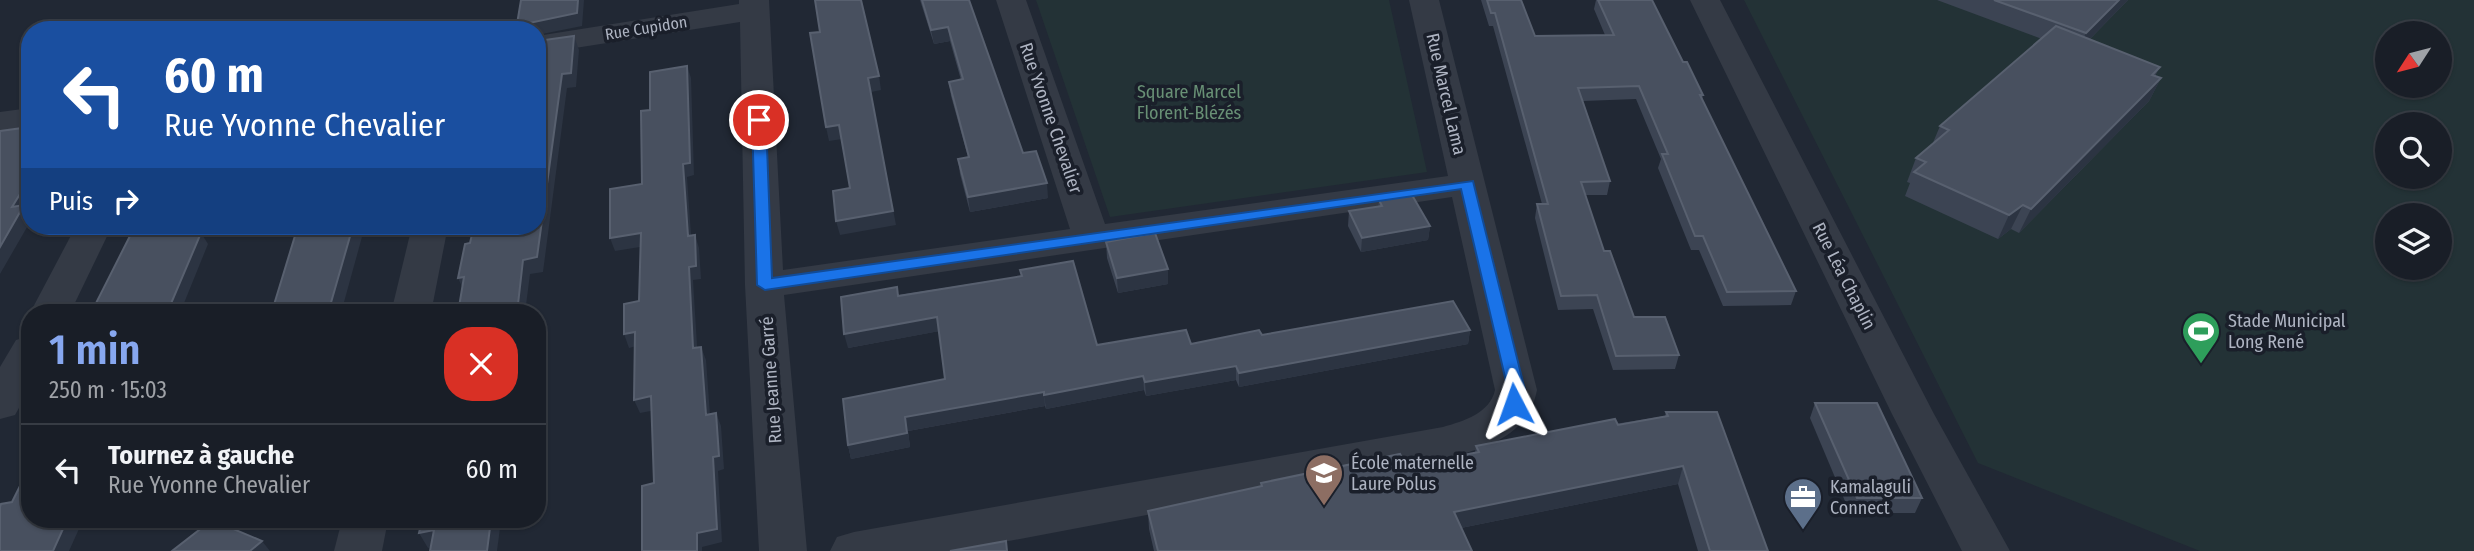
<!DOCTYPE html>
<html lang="fr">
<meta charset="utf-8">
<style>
body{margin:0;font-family:"Fira Sans Condensed",sans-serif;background:#262b33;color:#f1f3f6;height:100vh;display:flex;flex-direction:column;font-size:26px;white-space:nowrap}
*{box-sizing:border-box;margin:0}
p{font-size:23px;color:#9fa2a7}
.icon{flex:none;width:38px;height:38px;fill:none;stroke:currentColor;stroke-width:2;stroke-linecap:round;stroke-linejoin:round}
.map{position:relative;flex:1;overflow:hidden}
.drawer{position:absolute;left:21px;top:304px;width:525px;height:224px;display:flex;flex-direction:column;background:#191e27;border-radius:28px;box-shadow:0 2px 5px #0004,0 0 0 2px #373c44}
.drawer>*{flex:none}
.top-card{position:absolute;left:21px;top:21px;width:525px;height:214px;border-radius:28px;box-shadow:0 2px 5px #0004,0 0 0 2px #373c44;background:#1a4fa0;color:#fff;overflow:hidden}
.needle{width:46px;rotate:234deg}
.buttons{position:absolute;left:2375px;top:21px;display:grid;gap:14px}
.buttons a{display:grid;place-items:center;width:77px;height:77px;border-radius:50%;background:#191e27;box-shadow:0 2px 5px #0004,0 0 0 2px #373c44;font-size:35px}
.pin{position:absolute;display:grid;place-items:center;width:60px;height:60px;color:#fff;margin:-30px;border:4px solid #fff;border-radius:50%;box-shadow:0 2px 7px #0007}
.me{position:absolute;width:77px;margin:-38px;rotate:356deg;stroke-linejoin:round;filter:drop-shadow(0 0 5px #0008)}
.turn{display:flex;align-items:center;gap:24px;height:147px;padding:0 28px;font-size:32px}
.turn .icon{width:91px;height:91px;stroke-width:2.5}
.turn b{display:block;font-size:49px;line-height:60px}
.then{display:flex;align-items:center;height:66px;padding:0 28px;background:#0003;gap:14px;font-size:26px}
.round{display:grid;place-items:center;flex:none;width:74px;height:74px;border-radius:28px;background:#262b33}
.summary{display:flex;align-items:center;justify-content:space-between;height:119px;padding:0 28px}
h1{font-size:42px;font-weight:600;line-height:52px;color:#87a7ef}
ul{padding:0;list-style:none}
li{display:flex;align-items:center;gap:21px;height:91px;padding:0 28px;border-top:2px solid #373c44}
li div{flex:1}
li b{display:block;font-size:26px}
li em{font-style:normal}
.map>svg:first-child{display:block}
</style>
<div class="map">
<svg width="2474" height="551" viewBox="0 0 2474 551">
<rect width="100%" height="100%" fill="#212834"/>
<!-- green -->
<g fill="#233236" fill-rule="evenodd">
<path d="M1036,0h353l38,172 -317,45z"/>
<path d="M1744,0h730v551h-274l-222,-88zM2387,33h53v53h-53zM2387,124h53v53h-53zM2387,215h53v53h-53z"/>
</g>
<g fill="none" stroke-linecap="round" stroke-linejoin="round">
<!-- minor -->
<g fill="#343a45" fill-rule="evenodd">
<path d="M739,0h30l14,270 287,-41 -74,-229h30l79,224 343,-48 -39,-176h30l98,390c-9,47 -53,59 -94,69l-487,92h-126l7,-14 17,-5 589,-105c21,-6 47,-14 52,-37l-43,-193 -668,98 23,256h-48l-14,-266 -5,-263 -203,32v-18l202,-32z"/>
<path d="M1690,0h30l214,414 76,137h-48l-70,-137z"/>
<path d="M30,108v20l-30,4v-20z"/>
<path d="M76,226h36l-42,87h-40z"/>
<path d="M412,226h36l-17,87h-40z"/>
<path d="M30,336v52l-15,27 -15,4v-52l16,-27z"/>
<path d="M342,520h46l-6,31h-48z"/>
</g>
</g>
<!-- wall -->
<g fill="#3c4453">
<path d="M920,0h49l54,153 25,45 -78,14 -10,-38 -2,-15 10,-2 -17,-61 -2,-14 12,-2 -11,-39 -16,3z"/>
<path d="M1481,0h40l14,36 70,-1 -11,-26 2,-9h56l31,62 20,33 -1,5 94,191 -5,14 -68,1 -24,-56h-8l-33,-82 3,-9 -25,-60 -53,2 27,80 -3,14h-22l19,56 30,66 45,38 -4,14 -62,1 -20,-61 -35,1 -23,-92 2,-14h5l-49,-178h-4z"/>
<path d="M1937,0h191l-38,39 70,28 -5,9 6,2 -12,23 -130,132 -8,-4 -13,10 -93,-43 5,-13 -3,-1 9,-24 16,-13 8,-19 102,-87z"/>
<path d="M1379,200l51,26 -2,14 -67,12 -13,-26 1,-15 29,-4z"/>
<path d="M1106,242l62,42 -50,9 -11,-35z"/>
<path d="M1020,270l77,75 94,-1 71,-9 208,-5 -2,14 -229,43 -3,-7 -90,16 -2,-6 -98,19 -1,-3 -137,25 2,16 -59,12 -3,-14 97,-66 -6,-48 -91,17 51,-53 122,-19z"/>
<path d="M1815,403l107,95 -7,15h-65l-40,-95z"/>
<path d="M1666,412l102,139h-70l-20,-67 -217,44 11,23h-318l-5,-22 -1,-18 113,-25v-3l145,-17 69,-13 1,-7 189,-30z"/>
</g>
<!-- shaded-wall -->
<g fill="#2c3442">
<path d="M578,0h6l-2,26 -45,9v-5h-8v-7z"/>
<path d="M2119,0h9l-51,52 9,-19z"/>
<path d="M948,27l2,14 -16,3 -3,-14z"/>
<path d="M574,36l5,14 -3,37 -9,1 -24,184 -13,2 -5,39h-8l6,-53 39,-186z"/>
<path d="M687,66l4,12 3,97 -7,2 5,72 -4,-13 -5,-72z"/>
<path d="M879,76l2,14 -10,2 25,133 -56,10 -4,-14 57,-10 -25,-133z"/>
<path d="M2161,78l-12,23 -130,132 12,-24z"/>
<path d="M839,125l3,14 -13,2 -3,-14z"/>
<path d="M30,178v25l-3,6 3,4v9l-30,52v-27l12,-40z"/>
<path d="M1047,183l1,15 -78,14 -2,-15z"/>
<path d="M2023,205l-12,24 -13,10 11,-24z"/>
<path d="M195,226h13l-5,10 5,8 -28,69h-13l24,-79z"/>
<path d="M353,226h12l-24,87h-13z"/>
<path d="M1430,226l-2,14 -67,12 1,-14z"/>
<path d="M641,233l5,13 -31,5 -5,-13z"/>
<path d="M695,235l4,13 2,31 -8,1 5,82 -5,-14 -4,-81z"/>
<path d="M1168,269v15l-50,9 -1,-15z"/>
<path d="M464,277l1,16 -7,-15z"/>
<path d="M937,317l3,14 -92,17 -4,-14z"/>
<path d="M1470,330l-2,14 -229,43v-14z"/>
<path d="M635,332l5,13 -11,3 -5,-14z"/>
<path d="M701,347l5,13 5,69 -5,-14z"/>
<path d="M1236,366v14l-90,16 -1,-14z"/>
<path d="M1143,376l1,14 -98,19 -2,-14z"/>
<path d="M1044,392l1,14 -137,25 2,16 -59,12 -3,-14 57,-28z"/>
<path d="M651,396l5,14 -16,3 -6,-13z"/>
<path d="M716,413l5,13 3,43 -6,2 4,71 -20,5v4h-5v-18l16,-76z"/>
<path d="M1683,466l-5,18 -227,46 3,-18z"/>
<path d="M67,520h16l-14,31h-16z"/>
<path d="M491,520h10l-4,31h-10z"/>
<path d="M434,530l9,15 -15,3 -9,-15z"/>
<path d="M262,541l8,10h-20z"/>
</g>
<!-- building -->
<g fill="#48505f" stroke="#58606f" stroke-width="2">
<path d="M521,0h57l-1,13 -48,10v7h-13z"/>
<path d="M815,0h46l18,76 -11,2 25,133 -57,10 -3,-30 17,-3 -11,-63 -13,2 -16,-94 10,-1z"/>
<path d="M922,0h47l54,153 13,-2 11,32 -79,14 -10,-38 11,-2 -20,-75 14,-3 -15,-52 -17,3z"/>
<path d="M1487,0h34l14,36 79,-1 -16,-35h54l31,62h4l16,33h-3l96,196 -69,1 -24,-56h-8l-33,-82h6l-29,-68 -61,2 32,93 -29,1 23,69h6l24,66h31l14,38 -63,1 -19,-61 -36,1 -24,-92h11l-53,-191h-4z"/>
<path d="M1994,0h125l-33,33z"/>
<path d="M2056,26l104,41 -8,8 9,3 -130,131 -8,-4 -14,10 -95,-43 12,-10 -10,-4 33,-28 -9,-4z"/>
<path d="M574,36l-3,37 -9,1 -25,183 -14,3 -6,53h-59l6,-36 -6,1 7,-34 5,-1 4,-17h63v-185z"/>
<path d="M687,66l3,97 -7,1 5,72 7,-1 1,31 -7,1 4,81 8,-1 5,68 10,-2 3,43 -6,1 4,72 -20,4v18h-55v-65l12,-3 -3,-87 -17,4 1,-68 -11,2v-30l15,-3 2,-68 -31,5v-49l32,-5 -1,-73 9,-1v-38z"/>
<path d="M30,127v51l-18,29 12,-2 -24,42v-116z"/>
<path d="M1412,195l18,31 -68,12 -13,-27 33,-5 -3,-6z"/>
<path d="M135,226h60l-4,8 10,-1 -34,80h-65l1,-1 -12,1z"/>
<path d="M298,226h55l-25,87h-61l1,-4 5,-1z"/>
<path d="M1155,233l13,36 -51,9 -11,-36z"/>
<path d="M1073,261l24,84 89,-15 5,14 68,-14 3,5 191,-34 17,29 -231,43 -3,-7 -91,16 -2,-6 -99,19v-3l-139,25 2,16 -59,12 -5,-46 102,-20 -8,-62 -93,17 -3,-37 56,-10 1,9 124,-20 -2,-6z"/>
<path d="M1815,403h62l45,95h-65z"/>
<path d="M1666,412h51l51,139h-58l-27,-85 -229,46 18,39h-314l-10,-40 114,-25 -1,-3 139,-29 6,12 73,-14 -3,-6 139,-27 3,6 50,-9z"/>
<path d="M30,466v54h37l-14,31h-53v-44l1,-3 11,-2z"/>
<path d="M212,520l50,21 -12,10h-78z"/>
<path d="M422,520h69l-4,31h-57l4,-21 -15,3z"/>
<path d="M1006,541l1,10h-57z"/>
</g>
<!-- route -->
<path fill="#1a73e8" stroke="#114b97" stroke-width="2" d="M759,116l7,4 6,158 701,-97 52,209 -5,18h-12l-3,-4 3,-14 -47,-201 -696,101 -8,-5 -5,-165z"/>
<!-- icons -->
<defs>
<symbol id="stadium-pin" viewBox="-11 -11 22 30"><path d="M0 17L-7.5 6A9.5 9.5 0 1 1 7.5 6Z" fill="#2e9e5b" stroke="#1a1f2a"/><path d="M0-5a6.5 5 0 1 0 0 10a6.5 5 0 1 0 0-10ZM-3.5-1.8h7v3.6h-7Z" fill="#fff"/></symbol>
<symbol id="school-pin" viewBox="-11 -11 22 30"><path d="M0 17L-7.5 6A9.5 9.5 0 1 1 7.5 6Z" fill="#8d6e63" stroke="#1a1f2a"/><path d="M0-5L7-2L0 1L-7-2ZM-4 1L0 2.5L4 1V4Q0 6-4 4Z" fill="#fff"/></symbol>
<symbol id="office-pin" viewBox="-11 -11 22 30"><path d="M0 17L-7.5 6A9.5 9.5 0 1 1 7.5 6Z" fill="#5c6f8a" stroke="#1a1f2a"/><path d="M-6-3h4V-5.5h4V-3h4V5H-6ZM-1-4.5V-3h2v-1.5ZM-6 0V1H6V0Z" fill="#fff"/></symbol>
</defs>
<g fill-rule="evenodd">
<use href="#stadium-pin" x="2179" y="309" width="44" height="60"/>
<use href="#school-pin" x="1302" y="451" width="44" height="60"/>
<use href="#office-pin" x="1781" y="475" width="44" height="60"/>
</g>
<g text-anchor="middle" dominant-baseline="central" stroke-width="7" stroke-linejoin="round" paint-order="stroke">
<!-- far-street labels -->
<g font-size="16" fill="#aeb4c2" stroke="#1a1f2a">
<text transform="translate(646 28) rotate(-9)">Rue Cupidon</text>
</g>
<!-- park labels -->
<g font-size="18" fill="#689075" stroke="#1a1f2a">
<text x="1189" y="92">Square Marcel<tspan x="1189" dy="21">Florent-Blézés</tspan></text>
</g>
<!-- street labels -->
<g font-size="18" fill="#aeb4c2" stroke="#1a1f2a">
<text transform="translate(1446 94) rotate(77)">Rue Marcel Lama</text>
<text transform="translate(1051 118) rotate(71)">Rue Yvonne Chevalier</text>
<text transform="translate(1844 276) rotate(63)">Rue Léa Chaplin</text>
<text transform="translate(771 380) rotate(-94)">Rue Jeanne Garré</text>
</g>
<!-- poi labels -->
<g font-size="18" fill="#aeb4c2" stroke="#1a1f2a" text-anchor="start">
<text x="2228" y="321">Stade Municipal<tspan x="2228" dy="21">Long René</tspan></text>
<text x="1351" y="463">École maternelle<tspan x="1351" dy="21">Laure Polus</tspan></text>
<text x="1830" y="487">Kamalaguli<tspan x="1830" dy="21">Connect</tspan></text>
</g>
</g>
</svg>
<div class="buttons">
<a><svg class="needle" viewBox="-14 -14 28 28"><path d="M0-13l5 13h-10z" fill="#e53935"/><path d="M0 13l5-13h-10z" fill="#9fa2a7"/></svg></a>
<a><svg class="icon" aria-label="search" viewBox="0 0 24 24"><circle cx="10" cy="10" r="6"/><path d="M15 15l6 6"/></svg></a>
<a><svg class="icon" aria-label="layers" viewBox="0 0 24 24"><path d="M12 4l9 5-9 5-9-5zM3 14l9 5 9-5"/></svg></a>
</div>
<div class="pin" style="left:759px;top:120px;background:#d93025"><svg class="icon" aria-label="arrive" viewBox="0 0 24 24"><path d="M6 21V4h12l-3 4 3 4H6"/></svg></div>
<svg class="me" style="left:1514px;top:404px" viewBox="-20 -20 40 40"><path d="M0-17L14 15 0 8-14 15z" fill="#1a73e8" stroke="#fff" stroke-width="4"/></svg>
<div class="top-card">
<div class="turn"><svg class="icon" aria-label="left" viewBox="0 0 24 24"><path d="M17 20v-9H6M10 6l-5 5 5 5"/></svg><div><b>60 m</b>Rue Yvonne Chevalier</div></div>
<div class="then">Puis<svg class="icon" aria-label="right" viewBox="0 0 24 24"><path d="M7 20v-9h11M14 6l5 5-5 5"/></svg></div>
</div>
<section class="drawer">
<div class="summary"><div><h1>1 min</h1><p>250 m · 15:03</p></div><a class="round" style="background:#d93025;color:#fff"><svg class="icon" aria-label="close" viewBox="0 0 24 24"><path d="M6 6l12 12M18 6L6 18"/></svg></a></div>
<ul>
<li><svg class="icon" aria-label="left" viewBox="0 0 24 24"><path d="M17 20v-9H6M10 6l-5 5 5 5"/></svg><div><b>Tournez à gauche</b><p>Rue Yvonne Chevalier</p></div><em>60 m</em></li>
</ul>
</section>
</div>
